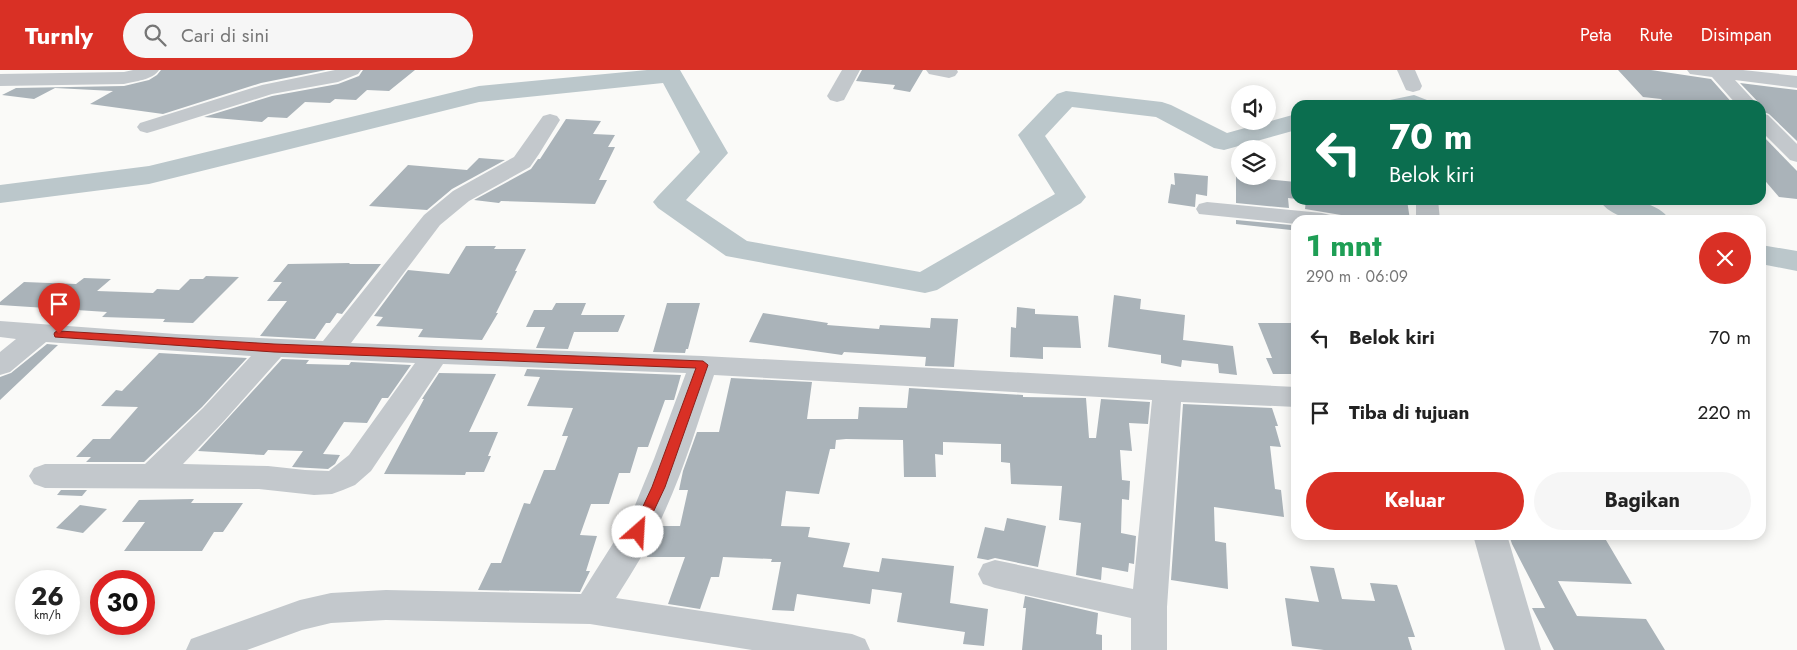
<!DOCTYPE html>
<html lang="id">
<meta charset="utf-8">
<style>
body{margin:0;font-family:Jost,sans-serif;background:#f6f6f6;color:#222;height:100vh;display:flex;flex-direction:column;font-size:19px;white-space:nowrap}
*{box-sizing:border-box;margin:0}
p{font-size:16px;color:#767676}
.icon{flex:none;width:28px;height:28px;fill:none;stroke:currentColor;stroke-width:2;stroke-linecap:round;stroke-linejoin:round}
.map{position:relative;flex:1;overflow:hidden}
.details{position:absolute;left:1291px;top:145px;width:475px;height:325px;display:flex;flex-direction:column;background:#fff;border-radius:15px;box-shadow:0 2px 12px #0003}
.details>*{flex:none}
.guide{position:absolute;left:1291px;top:30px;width:475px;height:105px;border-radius:15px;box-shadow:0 2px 12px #0003;background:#0b6e4f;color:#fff;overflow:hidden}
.buttons{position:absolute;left:1231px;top:15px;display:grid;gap:10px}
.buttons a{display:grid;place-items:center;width:45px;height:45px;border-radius:50%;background:#fff;box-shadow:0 2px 12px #0003;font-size:25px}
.speed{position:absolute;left:15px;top:500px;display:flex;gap:10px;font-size:25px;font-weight:700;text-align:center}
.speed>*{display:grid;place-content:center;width:65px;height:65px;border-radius:50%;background:#fff;box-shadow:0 2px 12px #0003;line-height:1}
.speed small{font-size:12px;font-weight:400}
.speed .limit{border:8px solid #d22;background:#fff;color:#111}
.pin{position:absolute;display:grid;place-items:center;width:42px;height:42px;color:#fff;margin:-51px -21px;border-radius:50% 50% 50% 0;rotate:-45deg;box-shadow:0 0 5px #0007}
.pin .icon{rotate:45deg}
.me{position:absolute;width:55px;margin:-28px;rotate:26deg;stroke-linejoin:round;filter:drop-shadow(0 0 4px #0008)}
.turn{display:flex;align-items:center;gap:18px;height:105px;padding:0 15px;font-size:22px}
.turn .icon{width:65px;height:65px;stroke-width:2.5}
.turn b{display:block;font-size:35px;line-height:42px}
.round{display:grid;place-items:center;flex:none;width:52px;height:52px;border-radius:26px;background:#f6f6f6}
.head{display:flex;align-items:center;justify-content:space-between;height:85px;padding:0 15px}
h1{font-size:30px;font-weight:700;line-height:38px;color:#1e9e55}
.primary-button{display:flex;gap:10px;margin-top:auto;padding:10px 15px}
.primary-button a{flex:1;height:58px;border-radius:30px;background:#d93025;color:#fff;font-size:20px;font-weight:700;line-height:58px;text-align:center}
.primary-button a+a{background:#f6f6f6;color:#222}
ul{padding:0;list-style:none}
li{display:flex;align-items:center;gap:15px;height:75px;padding:0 15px}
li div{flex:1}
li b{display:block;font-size:19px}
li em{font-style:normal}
header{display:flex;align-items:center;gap:30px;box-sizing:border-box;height:70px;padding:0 25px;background:#d93025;color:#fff}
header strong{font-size:24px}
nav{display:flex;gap:28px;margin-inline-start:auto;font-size:18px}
.search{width:350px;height:45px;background:#f6f6f6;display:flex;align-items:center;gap:12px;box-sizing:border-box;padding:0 18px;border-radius:28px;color:#767676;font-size:19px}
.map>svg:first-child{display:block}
</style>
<header>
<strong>Turnly</strong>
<div class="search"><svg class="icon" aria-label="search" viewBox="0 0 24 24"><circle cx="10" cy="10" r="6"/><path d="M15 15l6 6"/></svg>Cari di sini</div>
<nav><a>Peta</a><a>Rute</a><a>Disimpan</a></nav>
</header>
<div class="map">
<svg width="1797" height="580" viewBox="0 0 1797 580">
<rect width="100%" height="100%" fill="#fafaf8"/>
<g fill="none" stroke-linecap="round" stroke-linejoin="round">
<!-- river -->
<g fill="#bbc7cb" fill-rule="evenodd">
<path d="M647,0h33l48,83 -42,47 61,41 173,31 135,-78 -37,-59 39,-41 9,-3 96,11 9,3 56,28 69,-19v16l-72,20 -10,-2 -58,-31 -84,-10 -27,29 41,61 -5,6 -144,87 -12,3 -199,-37 -68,-48 -5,-6 5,-6 42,-44 -37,-69 -184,19 -330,82 -149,19v-18l149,-19 330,-80z"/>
<path d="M1414,25l13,5 4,5h-45l4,-5z"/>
<path d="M1599,130c24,0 56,-2 71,20 -24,0 -55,3 -71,-20z"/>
<path d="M1761,175l36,6v20l-36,-7z"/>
</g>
</g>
<!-- building -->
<g fill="#aab3b9">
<path d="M161,0h165l-65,13 -98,31 -73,-10 23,-13 -58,-3 -21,11 -32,-4 14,-7 108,-2 25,-6 8,-5z"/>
<path d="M363,0h52l-26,21 -22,-1 -11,10 -21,-1 -5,4 -25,-1 -18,16 -19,-1 -6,5 -58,-5 68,-21 66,-12 21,-8z"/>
<path d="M862,0h61l-13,22 -17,-3 2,-4 -39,-4z"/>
<path d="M1618,0h33l60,9 23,26h-67l-6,-6 -18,-2z"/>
<path d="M1740,13l57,7v51l-28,-27 -8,-3v-6z"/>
<path d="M566,49l35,2 -8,13 22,1 -7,12h7l-16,33h8l-12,24 -94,-3 -2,2 -25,-3 57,-31 7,-10h2z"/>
<path d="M1761,64l36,37v28l-18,-2 -18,-21z"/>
<path d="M479,88l26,2 -53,29 -25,21 -58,-4 39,-41 59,5z"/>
<path d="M1174,103l34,3 -1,20 -11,-2 -1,13 -27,-4 3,-19 4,1z"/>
<path d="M1236,106l60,6v17l-8,-1 1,10 -53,-5z"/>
<path d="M1306,130h101l3,20h-39l-66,-11z"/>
<path d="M1236,150l55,5v5l-55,-6z"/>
<path d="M466,176h30l-2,3h32l-11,22h2l-21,42h2l-16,27 -64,-3 5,-8 -47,-3 7,-9 -9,-1 34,-46 41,4z"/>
<path d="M350,193l-1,1h32l-39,50 -5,-1 -7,10h-4l-11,16 -55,-3 27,-35h-20l15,-19h-9l15,-18z"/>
<path d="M206,206l33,1 -46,46 -30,-1 2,-3 -63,-2 5,-5 -107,-7v-3l24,-20 52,2 8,-6 27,1 -14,12 56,2 4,-4 22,1 11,-11h13z"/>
<path d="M1114,225l27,4 -1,10 45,6 -2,25 50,6 4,29 -18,-2 -1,-9 -36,-4 -1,7 -20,-4v-8l-53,-8z"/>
<path d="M556,233h30l-5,12h44l-7,17h-44l-6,17 -32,-1 9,-21h-19l8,-17h18z"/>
<path d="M667,233h33l-12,46h-2l-1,4 -32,-1z"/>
<path d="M1017,237l18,2v5l43,2 3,32 -38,-1v12l-33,-2 1,-30 5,1z"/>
<path d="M763,243l65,10 -1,2 52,4 1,-4 50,3 1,-10 27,1 -4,48 -29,-1 1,-9 -82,-5 -2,3 -93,-13z"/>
<path d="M1258,253h38v51h-23l-7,-16h6z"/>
<path d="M47,274l11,1 -58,55v-23l11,-4z"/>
<path d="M159,283l88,5 -45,49 -58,55h-58l5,-5h-15l17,-18h17l28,-32 -37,-1 15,-16 6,1z"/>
<path d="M282,289l27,1 -3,4 43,1 2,-3 60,3 -23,33h-6l-15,25 -23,-1 -21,32 17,1 -5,9 -7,5 -36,-2 11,-16 -35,-1 -4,5 -66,-4z"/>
<path d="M527,299l154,6 -7,25h-9l-17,47h-10l-8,26h-11l-10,31h-18l-11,31 17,1 -11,35h4l-10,21 -102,-2 13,-27h10l23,-60 6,1 14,-34h11l13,-34h-6l11,-28 -46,-2 13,-29 -16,-1z"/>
<path d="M439,303l57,1 -27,58h29l-10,24h3l-7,16h-18l-1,3 -81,-1 40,-75h-2z"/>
<path d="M731,308l81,4 -5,37h51l1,-12 48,1 2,-20 114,7v2l63,1 3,40h7l5,-39 49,3 -2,22 -19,-1 3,28 -12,-1 2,30 8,1 -1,19 -7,-1 -1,34 15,3 -2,28 -5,-1 -1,9 -26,-5 -1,13 -25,-5 5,-52 -22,-3 3,-34 -51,-2 -1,-21 -9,-1v-18l-58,-2v13l-8,-1 1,23h-32l-1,-37 -57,-1 -10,1 -1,9h-5l-11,45 -33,-3 -5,35 29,1 -2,10 42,6 -7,24 36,5 3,-14 72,8 -4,37 38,6 -4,37 -21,-2 2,-12 -68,-10 5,-29 -30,-4 -2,15 -73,-10 -3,17 -22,-1 9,-48h-10l1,-3 -49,-2 -4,20h-8l-11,32 -32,-5 17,-47h-38l3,-13 10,-18h20l8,-36h-9l4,-19 14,-39h22z"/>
<path d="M1183,334l89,4 6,18h-3l6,21 -11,-1 5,43 6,1 3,27 -70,-10 1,34 11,2 2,46 -57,-9z"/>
<path d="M61,420h26l-5,6 -25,-1z"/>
<path d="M194,429l-3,4h52l-20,29h-9l-12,19h-78l21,-29h-23l17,-22z"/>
<path d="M80,435l27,4 -24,24 -27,-5z"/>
<path d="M1007,448l39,8 -8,41 -43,-9 -7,2 -11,-2 8,-31 19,4z"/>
<path d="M1509,465h94l29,49 -74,-3 19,35 69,3 19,31h-111l-22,-42h13l-33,-64z"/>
<path d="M1310,496l24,2 8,31 33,2 -5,-18 27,2 18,52h-7l4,13h-88l-32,-4 -7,-48 34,4z"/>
<path d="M1025,526l73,17 -2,21 6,1v15h-80l4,-42h-3z"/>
</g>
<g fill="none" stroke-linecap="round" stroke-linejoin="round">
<!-- minor -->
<g fill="#c3c8cc" fill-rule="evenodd">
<path d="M133,0h26c-6,10 -24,11 -35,14l-124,2v-12l124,-2z"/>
<path d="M335,0h26l-3,4 -20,8 -66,12 -118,37 -7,2 -7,-2 -3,-4 3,-4 122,-38z"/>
<path d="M842,0h18l-16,30 -7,2 -7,-2 -3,-4z"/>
<path d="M926,0h31l1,2 -3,4 -6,2 -20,-4z"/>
<path d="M1397,0h18l7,16 -2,4 -7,2 -7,-2z"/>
<path d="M1687,0h56l54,6v12l-62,-8 23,25h-21l-25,-28 -22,-3z"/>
<path d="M1761,43l7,2 29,29v18l-7,-2 -29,-29z"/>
<path d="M550,44l7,2 3,4 -21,34 -9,13 -61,34 -29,24 -89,118 352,13 593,31v20l-115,-5 -14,205v43h-36v-32l-136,-30 -12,-4 -5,-10 5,-10 12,-4 138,29 19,-189 -438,-25c-16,47 -30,95 -51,140 -13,29 -30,56 -47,83l236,36 13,5 5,11h-118l-162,-26 -204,-4 -55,3 -29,7 -55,20h-61l5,-11 109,-39 31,-7 55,-3 195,4 50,-79 23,-56 32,-86 -243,-9 -72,107 -16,14 -12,5 -11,4 -18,1 -55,-6 -214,-1 -11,-4 -5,-8 5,-8 11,-4h100l58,-56 48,-52 -205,-14 -36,30 -10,3v-23l16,-13 -16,-2v-16l176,13 147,7 101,-126 29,-24 61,-34 29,-41zM281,287l134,6 -66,92 -20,16 -24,-1 -37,-4 -85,-2 40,-42z"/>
<path d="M1416,130h22l2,20h-24z"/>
<path d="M1207,132l115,11 8,2 4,5h-38v4l-97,-10 -3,-5 3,-5z"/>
<path d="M1473,465h34l34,115h-36z"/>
</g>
</g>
<!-- route -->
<path fill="#d93025" stroke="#8d1f18" d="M59,261l215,13 429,17 5,4 -43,122 -23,49 -4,1 -5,-1 -2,-4 21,-45 44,-119 -422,-16 -219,-15 -1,-3 1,-2z"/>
</svg>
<div class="buttons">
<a><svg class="icon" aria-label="sound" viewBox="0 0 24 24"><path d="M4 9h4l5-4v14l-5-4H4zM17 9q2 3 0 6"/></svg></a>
<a><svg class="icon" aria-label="layers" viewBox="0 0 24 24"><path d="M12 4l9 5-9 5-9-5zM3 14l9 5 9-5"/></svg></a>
</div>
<div class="speed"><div>26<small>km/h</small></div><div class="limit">30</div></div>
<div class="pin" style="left:59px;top:264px;background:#d93025"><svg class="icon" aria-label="arrive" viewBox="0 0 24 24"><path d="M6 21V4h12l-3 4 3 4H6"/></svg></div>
<svg class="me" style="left:638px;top:462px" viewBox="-20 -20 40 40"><circle r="19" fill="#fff"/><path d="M0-13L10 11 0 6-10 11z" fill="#d93025"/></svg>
<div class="guide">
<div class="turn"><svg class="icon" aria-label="left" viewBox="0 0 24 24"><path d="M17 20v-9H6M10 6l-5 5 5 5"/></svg><div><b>70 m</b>Belok kiri</div></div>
</div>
<section class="details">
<div class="head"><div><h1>1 mnt</h1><p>290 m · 06:09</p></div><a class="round" style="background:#d93025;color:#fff"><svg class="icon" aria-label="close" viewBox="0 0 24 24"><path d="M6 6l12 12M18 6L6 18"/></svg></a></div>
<ul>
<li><svg class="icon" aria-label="left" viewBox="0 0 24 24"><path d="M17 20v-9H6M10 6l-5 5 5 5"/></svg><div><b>Belok kiri</b></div><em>70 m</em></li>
<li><svg class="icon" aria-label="arrive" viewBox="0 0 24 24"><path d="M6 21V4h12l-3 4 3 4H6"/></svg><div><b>Tiba di tujuan</b></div><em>220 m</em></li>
</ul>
<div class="primary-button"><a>Keluar</a><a>Bagikan</a></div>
</section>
</div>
